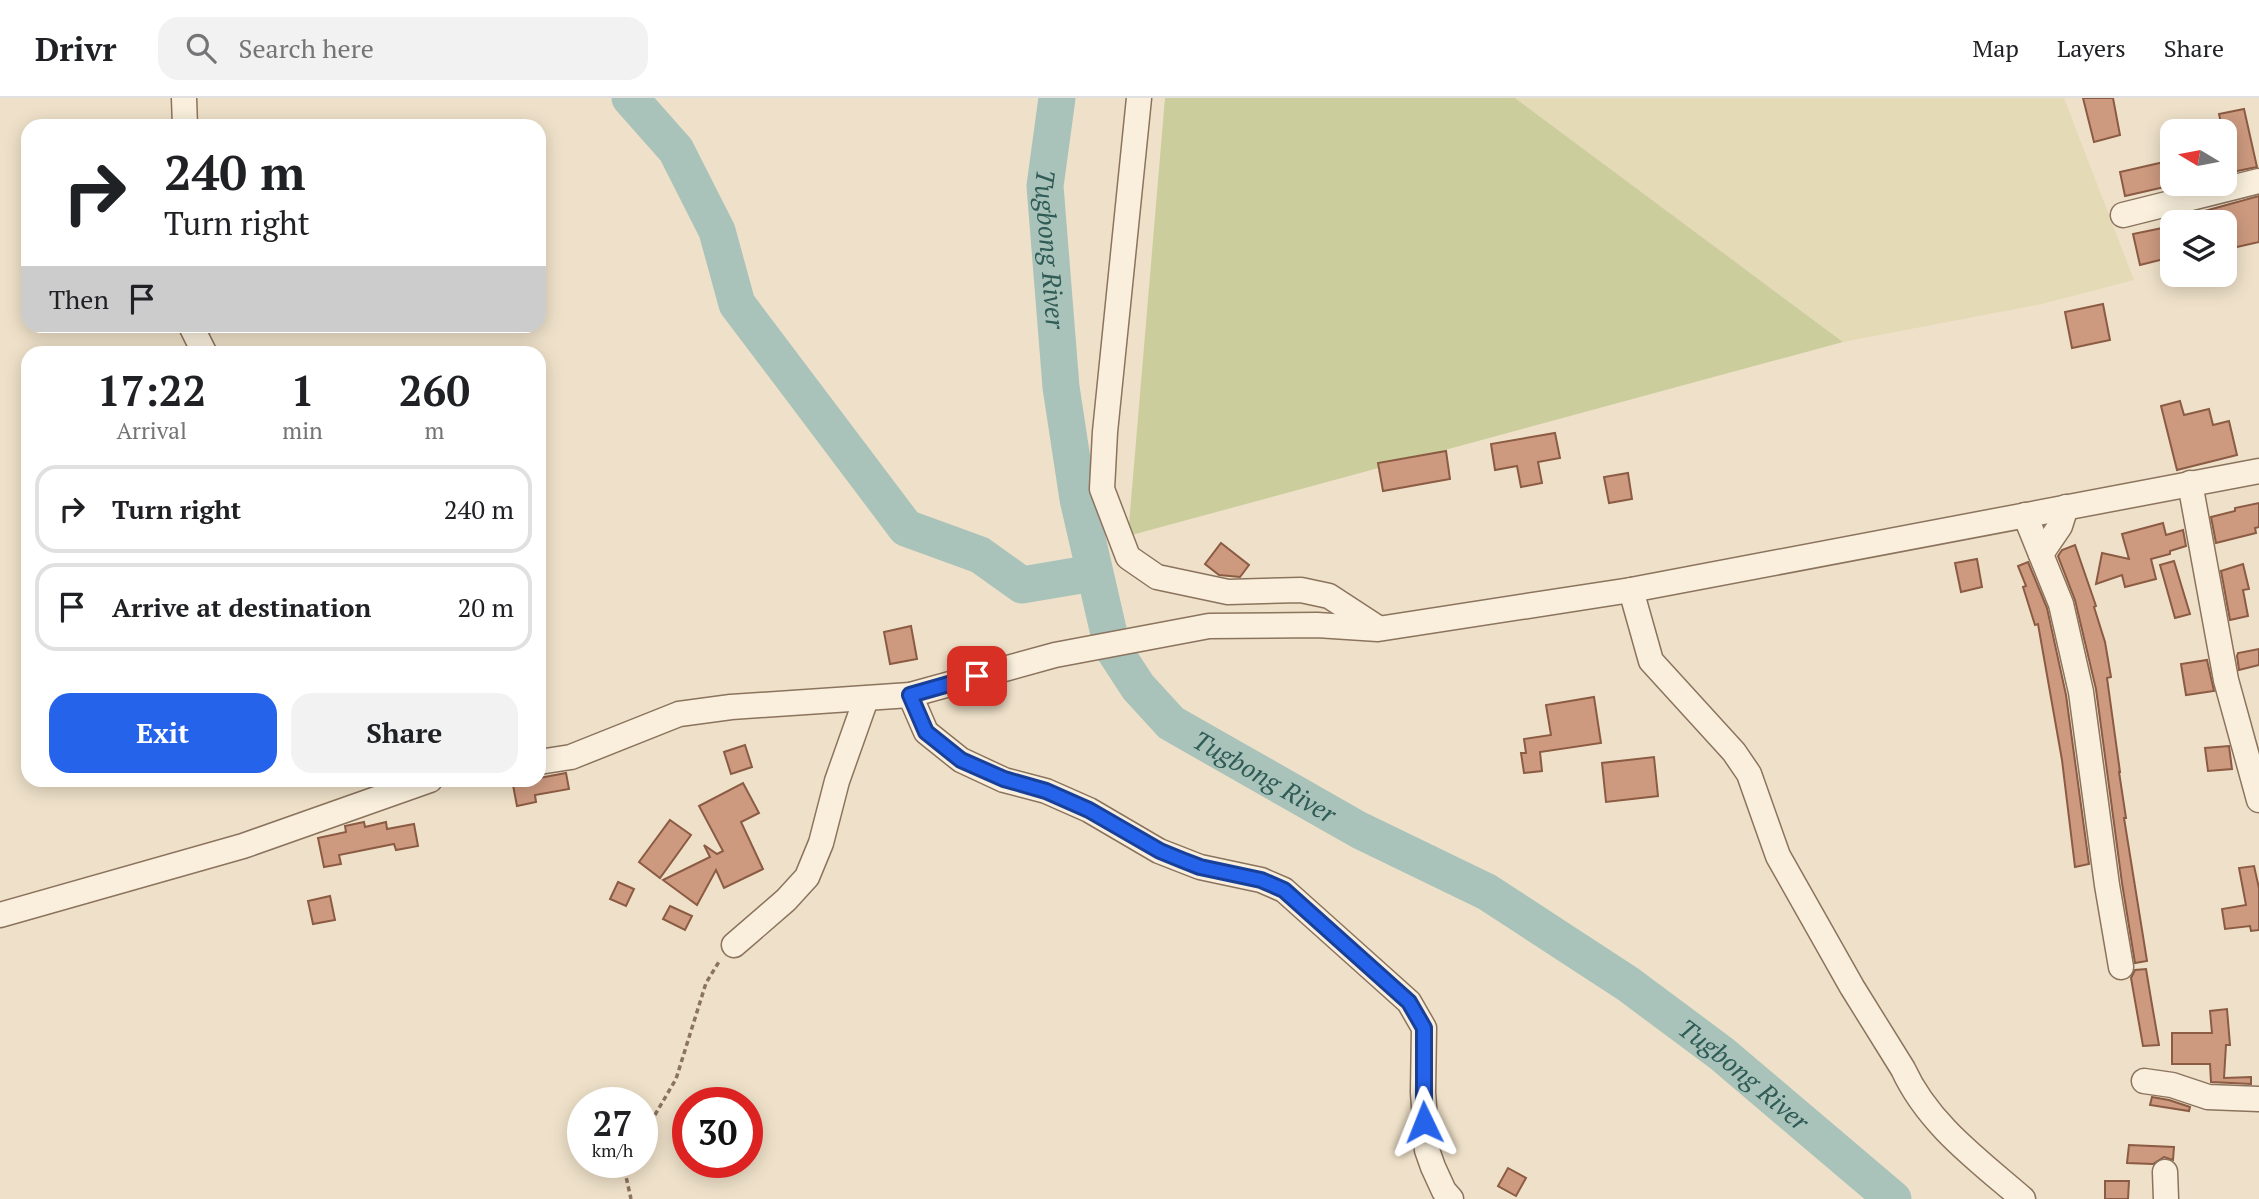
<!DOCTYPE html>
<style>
body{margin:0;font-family:"PT Serif",serif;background:#f2f2f2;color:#202124;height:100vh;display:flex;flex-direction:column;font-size:26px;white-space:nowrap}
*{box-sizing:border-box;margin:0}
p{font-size:23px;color:#757577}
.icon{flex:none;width:38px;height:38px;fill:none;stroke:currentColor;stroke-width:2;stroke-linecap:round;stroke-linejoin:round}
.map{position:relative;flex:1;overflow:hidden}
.side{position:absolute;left:21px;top:248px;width:525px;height:441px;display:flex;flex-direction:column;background:#fff;border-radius:21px;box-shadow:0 4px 18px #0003}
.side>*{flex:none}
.hud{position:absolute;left:21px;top:21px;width:525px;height:214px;border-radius:21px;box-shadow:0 4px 18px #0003;background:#fff;color:#202124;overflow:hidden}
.needle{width:46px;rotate:280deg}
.buttons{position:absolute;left:2160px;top:21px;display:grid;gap:14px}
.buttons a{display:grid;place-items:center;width:77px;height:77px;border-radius:14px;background:#fff;box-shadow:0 4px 18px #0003;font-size:35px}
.speed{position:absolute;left:567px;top:989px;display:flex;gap:14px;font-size:35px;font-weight:700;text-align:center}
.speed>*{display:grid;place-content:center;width:91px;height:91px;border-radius:50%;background:#fff;box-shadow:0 4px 18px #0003;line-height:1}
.speed small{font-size:18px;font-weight:400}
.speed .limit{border:10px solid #d22;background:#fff;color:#111}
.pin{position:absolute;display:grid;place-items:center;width:60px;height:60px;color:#fff;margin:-30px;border-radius:14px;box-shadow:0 4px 10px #0006}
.me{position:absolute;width:77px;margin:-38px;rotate:358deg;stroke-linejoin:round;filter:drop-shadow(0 0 5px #0008)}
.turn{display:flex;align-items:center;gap:24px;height:147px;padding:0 28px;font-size:32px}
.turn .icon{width:91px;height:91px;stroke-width:2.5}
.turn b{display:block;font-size:49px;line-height:60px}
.then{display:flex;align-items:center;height:66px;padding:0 28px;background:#0003;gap:14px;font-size:26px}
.eta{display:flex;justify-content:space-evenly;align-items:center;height:119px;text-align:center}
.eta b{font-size:42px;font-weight:700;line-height:49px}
.button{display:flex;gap:14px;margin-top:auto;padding:14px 28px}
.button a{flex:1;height:80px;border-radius:21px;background:#2563eb;color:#fff;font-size:28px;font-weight:700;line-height:80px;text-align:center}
.button a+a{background:#f2f2f2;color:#202124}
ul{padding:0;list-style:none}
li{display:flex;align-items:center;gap:21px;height:88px;margin:0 14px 10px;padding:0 14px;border:4px solid #e0e0e0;border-radius:21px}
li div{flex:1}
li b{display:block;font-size:26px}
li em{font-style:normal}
header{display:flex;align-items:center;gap:42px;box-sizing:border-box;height:98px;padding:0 35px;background:#fff;border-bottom:2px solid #e0e0e0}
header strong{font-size:33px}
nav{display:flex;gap:38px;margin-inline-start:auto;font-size:24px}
.search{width:490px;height:63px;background:#f2f2f2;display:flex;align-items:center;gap:18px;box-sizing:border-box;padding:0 24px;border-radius:21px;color:#757577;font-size:26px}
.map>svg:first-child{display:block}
</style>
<header>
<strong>Drivr</strong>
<div class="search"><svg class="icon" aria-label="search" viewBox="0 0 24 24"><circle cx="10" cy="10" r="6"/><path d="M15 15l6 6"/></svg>Search here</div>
<nav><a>Map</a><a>Layers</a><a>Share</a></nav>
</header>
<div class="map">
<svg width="2259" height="1101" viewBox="0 0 2259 1101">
<rect width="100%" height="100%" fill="#efe1c9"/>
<!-- farmland -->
<path fill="#e5dab6" d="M1515,0h549l70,182 -92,24 -199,38z"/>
<!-- green -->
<path fill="#cbce9c" d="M1165,0h350l328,244 -715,194z"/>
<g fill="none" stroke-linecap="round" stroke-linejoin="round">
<!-- river -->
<g stroke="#a9c3ba" stroke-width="37">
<path d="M630,0l46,52 41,81 20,73 169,224 74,27 42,30 71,-12"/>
<path id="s1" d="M1057,0l-12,88 16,201 17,112 34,148 26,40 33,36 188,107 128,62 141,92 94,70 171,145"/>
</g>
</g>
<!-- building -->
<g fill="#cd9a7f" stroke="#8b5b43" stroke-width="2">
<path d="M2083,0h30l7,37 -26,7z"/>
<path d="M2244,11l13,58 -25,5 -13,-58z"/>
<path d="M2164,64l5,24 -44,10 -5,-24z"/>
<path d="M2259,98v46l-31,7 -4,-27h-34v-7z"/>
<path d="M2172,128v31l-32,8 -7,-31z"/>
<path d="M2103,206l7,36 -38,8 -7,-36z"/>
<path d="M2180,303l4,14 25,-6 4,16 16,-4 8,34 -60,15 -16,-64z"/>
<path d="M1555,335l5,25 -22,4 4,21 -21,4 -4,-21 -22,4 -4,-26z"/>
<path d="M1446,353l4,28 -67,12 -5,-28z"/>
<path d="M1628,375l4,26 -23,4 -5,-26z"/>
<path d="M2259,405v24l-4,1 1,5 -40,10 -5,-26 24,-6v-3z"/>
<path d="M2163,425l3,12 17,-5 3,16 -16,5v3l-19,5 5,20 -31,8 -3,-12 -26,9 6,-31 27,6 -7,-25z"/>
<path d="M1221,445l28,22 -9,12 -21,-2 -14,-11z"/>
<path d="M2075,447l21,61 -2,1 11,35 6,35 -4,1 13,94h-1l7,46h-2l23,143 -12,2 -13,-80 -26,-194 -21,-89 -17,-44 4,-6z"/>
<path d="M1977,461l5,28 -21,5 -6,-29z"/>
<path d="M2174,463l16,53 -15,4 -15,-53z"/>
<path d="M2028,464l19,46 19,87 23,169 -14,3 -13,-107 -24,-136 -3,1 -12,-38 3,-1 -8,-20z"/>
<path d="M2243,466l6,25 -6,1 5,26 -18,4 -9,-49z"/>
<path d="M911,528l6,33 -27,5 -6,-32z"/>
<path d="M2259,551v16l-20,5 -2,-14 1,-3z"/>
<path d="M2207,562l7,31 -28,4 -5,-31z"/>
<path d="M1594,599l7,46 -61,9 2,19 -18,2 -3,-20h5l-2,-14 27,-4 -5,-30z"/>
<path d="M745,647l7,22 -21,7 -7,-22z"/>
<path d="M2229,648l3,23 -24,2 -3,-23z"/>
<path d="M1654,659l4,39 -52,6 -4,-39z"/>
<path d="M566,675l3,16 -34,6 1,7 -19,4 -5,-26h27v-2z"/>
<path d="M743,685l16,30 -18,9 22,47 -39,19 -8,-18 -19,35 -34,-25 47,-23 -6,-12 13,9 6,-3 -24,-45z"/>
<path d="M670,722l21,15 -31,43 -21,-16z"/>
<path d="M364,724l1,5 21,-5 1,7 27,-5 4,22 -22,4 -2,-6 -55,11 2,9 -17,3 -6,-29 28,-6 -1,-6z"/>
<path d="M2254,768l5,22v42l-8,1 -1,-5 -25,3 -3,-20 24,-4 -7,-37z"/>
<path d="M618,784l16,7 -8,17 -16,-7z"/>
<path d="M330,798l5,24 -22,4 -5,-23z"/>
<path d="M670,808l22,10 -7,14 -22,-11z"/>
<path d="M2146,871l5,30 8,46 -16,1 -12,-68 4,-8z"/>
<path d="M2227,911l3,36h-4l-2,33 27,-1v7l-40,-2 -1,-18h-38v-31h40l-2,-22z"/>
<path d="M2152,999l17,3 21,7 -1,4 -39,-6z"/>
<path d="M2129,1047l45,2 -1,13 -9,-3 -11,7 -26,-1z"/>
<path d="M1508,1070l18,10 -10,18 -18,-10z"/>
<path d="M2105,1083h24l-1,18h-23z"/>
</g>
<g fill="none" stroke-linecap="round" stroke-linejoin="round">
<defs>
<g id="minor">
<path d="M184,0l1,28"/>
<path d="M1139,0l-34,334 -3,57 26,68 29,20 71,15 73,-2 28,6 49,32"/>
<path d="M2123,117l136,-34"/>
<path d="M191,228l14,28"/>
<path d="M2190,385l36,197 33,120"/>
<path d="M2025,417l36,89 20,88 26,193 14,82"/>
<path d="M2041,456l19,-28 6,-19"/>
<path d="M1631,492l20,71 83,91 15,22 29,82 74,131 51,82c25,55 75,91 120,130"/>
<path d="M910,597l16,37 35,28 43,20 42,11 43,19 70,41 23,9 18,7 61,13 23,10 125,112 15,26 -1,64 4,58 6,17 11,24 7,8"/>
<path d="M539,664l32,-5 108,-43 52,-7 179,-12 145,-40 154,-29 108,-1 61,4 253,-39 628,-119"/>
<path d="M0,817l243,-69 187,-66"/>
<path d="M734,847l52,-45 21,-23 14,-34 16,-62 29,-82"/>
<path d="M2144,983l28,4 36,12 51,2"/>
<path d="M2165,1074l1,27"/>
</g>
</defs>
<!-- minor casing -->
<use href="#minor" stroke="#8b735d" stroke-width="27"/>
<!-- path -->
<g stroke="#8b735d" stroke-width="3.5" stroke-dasharray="5 3.5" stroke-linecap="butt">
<path d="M642,1039l34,-58 30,-96 14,-23"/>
<path d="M629,1064l-4,10 6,27"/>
</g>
<!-- minor -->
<use href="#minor" stroke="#f9efdc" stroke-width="24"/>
</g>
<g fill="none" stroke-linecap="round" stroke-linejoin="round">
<defs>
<path id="route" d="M977,578l-67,19 16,37 35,28 43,19 42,12 43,19 71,41 22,9 18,7 61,13 23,10 125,112 15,26v94"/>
</defs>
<!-- route casing -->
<use href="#route" stroke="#184099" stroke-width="18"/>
<!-- route -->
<use href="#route" stroke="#2563eb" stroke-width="12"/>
</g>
<g text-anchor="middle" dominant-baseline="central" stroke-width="6" stroke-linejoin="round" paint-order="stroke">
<!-- water labels -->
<g font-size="26" font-style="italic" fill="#305c56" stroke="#f6ecd8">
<text stroke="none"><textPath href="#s1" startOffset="152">Tugbong River</textPath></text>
<text stroke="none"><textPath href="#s1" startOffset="760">Tugbong River</textPath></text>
<text stroke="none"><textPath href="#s1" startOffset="1326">Tugbong River</textPath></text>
</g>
</g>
</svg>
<div class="buttons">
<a><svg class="needle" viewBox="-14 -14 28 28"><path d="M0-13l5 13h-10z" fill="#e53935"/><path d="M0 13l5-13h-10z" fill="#757577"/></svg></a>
<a><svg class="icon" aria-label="layers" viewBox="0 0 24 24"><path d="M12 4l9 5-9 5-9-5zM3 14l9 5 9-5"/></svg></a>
</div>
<div class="speed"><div>27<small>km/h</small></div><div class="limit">30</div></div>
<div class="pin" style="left:977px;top:578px;background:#d93025"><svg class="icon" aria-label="arrive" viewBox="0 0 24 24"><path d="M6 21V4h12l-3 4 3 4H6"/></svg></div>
<svg class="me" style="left:1424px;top:1024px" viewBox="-20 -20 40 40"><path d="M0-17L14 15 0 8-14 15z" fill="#2563eb" stroke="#fff" stroke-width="4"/></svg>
<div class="hud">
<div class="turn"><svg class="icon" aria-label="right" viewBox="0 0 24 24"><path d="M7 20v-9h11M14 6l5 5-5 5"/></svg><div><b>240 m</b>Turn right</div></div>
<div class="then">Then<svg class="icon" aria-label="arrive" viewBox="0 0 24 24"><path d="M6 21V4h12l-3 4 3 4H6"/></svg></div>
</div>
<section class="side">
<div class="eta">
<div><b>17:22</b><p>Arrival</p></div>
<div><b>1</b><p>min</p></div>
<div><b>260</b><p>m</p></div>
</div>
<ul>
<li><svg class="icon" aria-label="right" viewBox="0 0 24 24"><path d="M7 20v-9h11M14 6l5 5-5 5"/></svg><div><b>Turn right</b></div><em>240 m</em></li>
<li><svg class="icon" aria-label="arrive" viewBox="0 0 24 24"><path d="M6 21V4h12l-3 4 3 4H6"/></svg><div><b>Arrive at destination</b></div><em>20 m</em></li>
</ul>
<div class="button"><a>Exit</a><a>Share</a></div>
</section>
</div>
